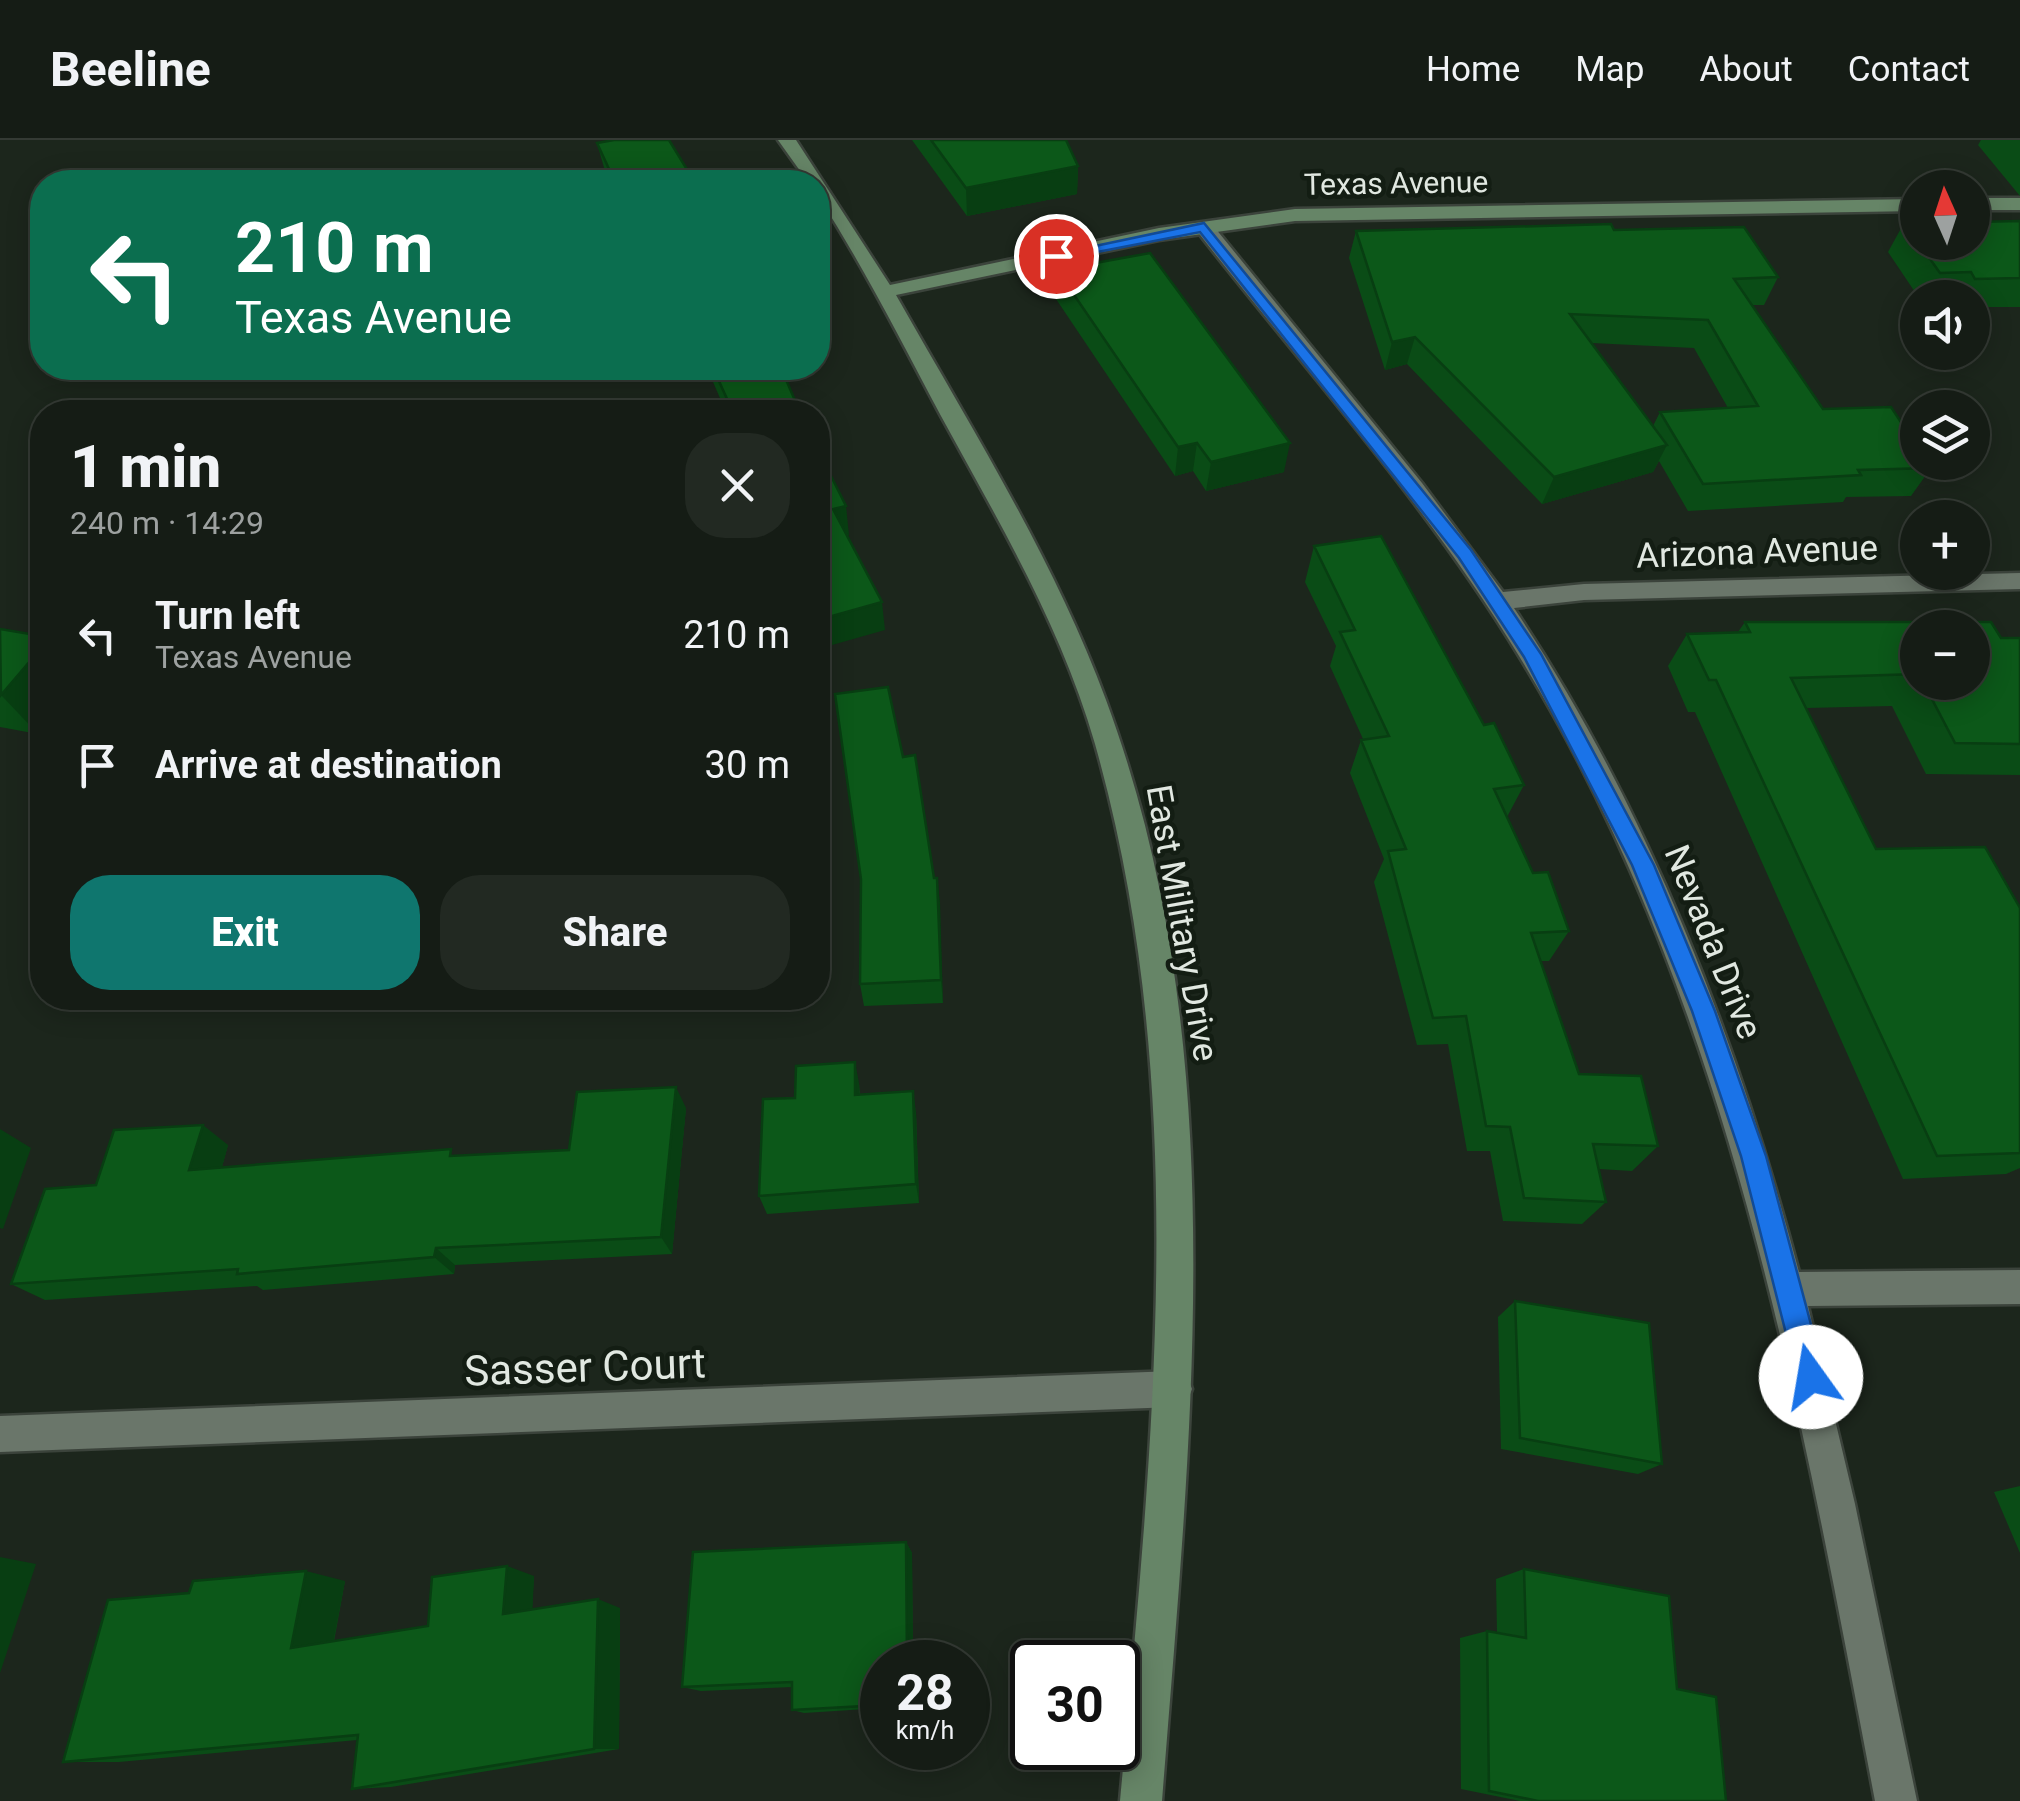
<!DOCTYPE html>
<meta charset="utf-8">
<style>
body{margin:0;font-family:Roboto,sans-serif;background:#222922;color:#f1f3f6;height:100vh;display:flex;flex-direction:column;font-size:38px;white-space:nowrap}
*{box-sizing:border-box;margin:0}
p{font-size:32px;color:#9da1a0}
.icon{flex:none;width:55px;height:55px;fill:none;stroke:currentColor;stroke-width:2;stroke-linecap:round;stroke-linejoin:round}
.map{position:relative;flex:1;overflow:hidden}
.details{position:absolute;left:30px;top:260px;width:800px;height:610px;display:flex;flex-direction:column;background:#151c15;border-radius:40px;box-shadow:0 5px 25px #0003,0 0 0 2px #343a34}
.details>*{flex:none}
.banner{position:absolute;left:30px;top:30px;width:800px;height:210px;border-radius:40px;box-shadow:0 5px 25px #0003,0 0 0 2px #343a34;background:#0b6e4f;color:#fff;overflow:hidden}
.needle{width:65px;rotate:357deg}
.fabs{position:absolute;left:1900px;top:30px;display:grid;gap:20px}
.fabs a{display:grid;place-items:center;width:90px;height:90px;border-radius:50%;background:#151c15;box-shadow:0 5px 25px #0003,0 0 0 2px #343a34;font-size:50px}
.speed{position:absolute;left:860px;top:1500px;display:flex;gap:20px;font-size:50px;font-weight:700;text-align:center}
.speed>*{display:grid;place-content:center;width:130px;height:130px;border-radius:50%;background:#151c15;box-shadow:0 5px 25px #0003,0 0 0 2px #343a34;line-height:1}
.speed small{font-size:25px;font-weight:400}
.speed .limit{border:5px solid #111;border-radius:15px;background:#fff;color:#111}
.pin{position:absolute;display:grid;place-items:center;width:85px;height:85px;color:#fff;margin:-42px;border:5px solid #fff;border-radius:50%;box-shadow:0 2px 10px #0007}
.me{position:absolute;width:110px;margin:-55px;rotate:347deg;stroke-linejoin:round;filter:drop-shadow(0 0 8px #0008)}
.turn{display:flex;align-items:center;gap:35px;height:210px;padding:0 40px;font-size:45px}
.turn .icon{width:130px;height:130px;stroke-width:2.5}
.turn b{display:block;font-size:70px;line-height:85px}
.round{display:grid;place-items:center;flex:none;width:105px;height:105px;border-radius:40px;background:#222922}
.overview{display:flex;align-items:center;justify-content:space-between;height:170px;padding:0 40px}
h1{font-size:60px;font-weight:800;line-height:75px}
.action{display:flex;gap:20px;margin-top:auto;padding:20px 40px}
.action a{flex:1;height:115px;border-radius:40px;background:#0f766e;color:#fff;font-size:40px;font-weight:800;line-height:115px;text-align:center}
.action a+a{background:#222922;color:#f1f3f6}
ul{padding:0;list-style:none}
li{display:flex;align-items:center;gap:30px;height:130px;padding:0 40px}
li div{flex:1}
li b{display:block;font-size:38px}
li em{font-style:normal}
header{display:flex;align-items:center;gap:60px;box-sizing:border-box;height:140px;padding:0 50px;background:#151c15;border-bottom:2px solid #343a34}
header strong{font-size:48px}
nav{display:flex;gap:55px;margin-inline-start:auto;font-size:35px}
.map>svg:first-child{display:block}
</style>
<header>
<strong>Beeline</strong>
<nav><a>Home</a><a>Map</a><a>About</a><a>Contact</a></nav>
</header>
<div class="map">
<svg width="2020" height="1661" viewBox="0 0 2020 1661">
<rect width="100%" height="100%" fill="#1c261c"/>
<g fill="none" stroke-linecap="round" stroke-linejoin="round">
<defs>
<g id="street">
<path d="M1197,83h14l211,260 81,109 81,-8 436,-11v16l-436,11 -70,8c135,202 223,430 285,664l221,-2v34l-212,2 47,198 62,297h-42c-75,-393 -144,-798 -356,-1145 -92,-152 -213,-285 -322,-425z"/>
<path d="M1174,1231l13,5 5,13 -5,13 -13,5 -1174,45v-36z"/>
</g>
<g id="secondary">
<path d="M778,0h18l94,145 269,-57 136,-19 623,-10v12l-623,10 -136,19 -263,55c74,131 158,264 210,405 130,350 84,738 56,1101h-42c32,-353 73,-710 -25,-1057 -33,-116 -96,-222 -154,-328 -40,-75 -77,-149 -123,-220v-14h-10z"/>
<rect x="1972" y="58" width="48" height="12"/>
</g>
</defs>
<!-- street casing -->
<use href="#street" stroke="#3b433b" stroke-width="5"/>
<!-- secondary casing -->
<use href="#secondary" stroke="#3b433b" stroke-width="5"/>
<!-- street -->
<use href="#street" fill="#6a766a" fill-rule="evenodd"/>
<!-- secondary -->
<use href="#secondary" fill="#668567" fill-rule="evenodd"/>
</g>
<!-- wall -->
<g fill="#0a4c16" fill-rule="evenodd">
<path d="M912,0h154l12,26 -1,28 -110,22z"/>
<path d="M1981,0h39v56l-42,-51z"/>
<path d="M597,3l94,33 12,6h-93l-5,-11z"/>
<path d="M2020,81v86h-48v-9h-53l-31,-46 16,-29z"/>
<path d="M1614,90l164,47 -14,28h-12l71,104 108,59 -20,28 -65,1 -3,5 -155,9 -29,-50 -6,11 -111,32 -135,-140 -22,6 -36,-112 7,-27zM1592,203l102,5 34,60 -68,4 -7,14z"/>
<path d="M1057,130l227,202 -78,19 -13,-20 -18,5 -119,-177z"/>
<path d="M707,228h76l2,10 15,34h-74z"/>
<path d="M1314,406l170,179 40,60 -17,32 26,56 36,58 -20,30h-8l38,113 79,72 -26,25 -33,-2 7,33 -24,22 -79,-3 -13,-70h-23l-19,-107 -31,1 -43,-163 10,-23 -34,-86 11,-33 2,-1 -33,-73 6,-20 -31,-64z"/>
<path d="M1745,482h246l10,16h19v137l-94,-1 -34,-68 -86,2 70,141 109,-2 35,61v260l-14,6 -103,5 -208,-467h-7l-20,-46 19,-32 51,-2zM1918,488h54v54h-54z"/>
<path d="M0,489l38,105 -38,-7z"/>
<path d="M903,617l31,121h3l6,125 -79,3 -4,-22z"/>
<path d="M859,943l1,12 56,17 3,91 -152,11 -8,-18 36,-98z"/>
<path d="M686,968l-14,146 -217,11 -1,9 -191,16 -6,-4 -212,14 -34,-16 217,-139 -6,22 347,-17z"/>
<path d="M1515,1161l147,163 -24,10 -137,-25 -3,-132z"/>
<path d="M2020,1346v67l-26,-61z"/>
<path d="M906,1402l6,11 1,109h-31v46l-78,5 -12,-3v-23l-91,4 -19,-4z"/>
<path d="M1524,1429l153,120 49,112h-206l-59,-12 -1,-151 27,-7 10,2 -1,-54z"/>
<path d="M534,1436l-2,33 88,-1 -1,141 -228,38 -39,2 5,-49 -238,22h-56l282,-181 -11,60 94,-15z"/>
</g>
<!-- shaded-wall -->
<g fill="#083e12">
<path d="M1078,26l-1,28 -110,22 -1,-28z"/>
<path d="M1415,197l-8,27 -22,6 7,-28z"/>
<path d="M1197,303l-4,28 -18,5 3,-29z"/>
<path d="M1290,303l-6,29 -78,19 5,-29z"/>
<path d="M1667,305l-14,27 -111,32 12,-27z"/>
<path d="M846,366l3,29 -11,3 -5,-29z"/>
<path d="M882,462l3,28 -67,19v-29z"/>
<path d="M42,507v82l-4,5 -37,-39z"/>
<path d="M937,738l3,24 3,101 -2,-23z"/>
<path d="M855,922l4,21 1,33 -5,-21z"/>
<path d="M676,947l10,21 -14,146 -11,-17z"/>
<path d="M913,951l3,21 3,91 -3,-19z"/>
<path d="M203,985l25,20 -12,44 -27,-19z"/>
<path d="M0,989l31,19 -28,81 -3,-1z"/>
<path d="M436,1108l19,17 -1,9 -20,-17z"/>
<path d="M906,1402l6,11 1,109h-6z"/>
<path d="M0,1417l36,7 -36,109z"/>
<path d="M507,1426l27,10 -2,45 -29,-7z"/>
<path d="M306,1431l39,10 -14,73 -40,-6z"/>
<path d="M598,1459l22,9 -1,141h-25z"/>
</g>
<!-- building -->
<g fill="#0c5819" stroke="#083e12" stroke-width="2.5">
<path d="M614,0h55l22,36 8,-2 4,8h-88l-18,-39z"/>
<path d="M931,0h135l12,26 -112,22z"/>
<path d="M2020,81v57l-45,1 -4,-7 -31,1 -22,-31h54v-20z"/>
<path d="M1904,83h14v19z"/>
<path d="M1611,84l3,6 130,-3 34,50 -44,2 89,130 68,-2 27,41v14h9l4,6 -73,2 3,5 -158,9 -43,-72 98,-6 -50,-86 -138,-6 97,131 -113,32 -139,-140 -23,5 -36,-111z"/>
<path d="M1150,113l140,190 -79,19 -14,-19 -19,4 -121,-177z"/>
<path d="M713,228h68l19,44h-67z"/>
<path d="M818,310l28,56 -13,3 49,93 -64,18z"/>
<path d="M1381,396l103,189 10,-2 30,62 -30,4 39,84 15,-1 21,59 -38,2 48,141 62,2 17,70 -65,-2 13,58 -82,-4 -14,-71 -24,-1 -20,-110 -33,2 -45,-167 18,-2 -45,-109 28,-4 -49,-104 15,-2 -41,-84z"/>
<path d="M1745,482h246l10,16h19v106l-65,-1 -32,-61h49v-54h-54v46l-127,4 85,171 109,-2 35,61v245l-83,3 -221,-476h-7l-22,-46 63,-2z"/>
<path d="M0,489l42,7v11l-41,48z"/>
<path d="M888,547l15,70 12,-2 19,123h3l4,102 -81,4 1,-105 -26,-185z"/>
<path d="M855,922v33l58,-4 3,93 -157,12 4,-97 32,-1 1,-32z"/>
<path d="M676,947l-15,150 -225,11 -2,9 -197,17 1,-5 -227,15 34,-95 51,-4 18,-55 89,-5 -14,45 262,-21 -1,7 119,-6 8,-58z"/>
<path d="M1515,1161l134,22 13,141 -142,-26z"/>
<path d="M906,1402l1,120h-25v43l-90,5v-28l-110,5 11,-135z"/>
<path d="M507,1426l-4,48 95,-15 -4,150 -242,40 6,-54 -295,27 45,-162 81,-7 4,-12 113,-10 -15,77 137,-22 4,-49z"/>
<path d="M1524,1429l145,27 8,93 39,8 10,104h-188l-49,-10 -2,-160 39,7z"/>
</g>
<!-- route -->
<path fill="#1a73e8" stroke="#114b97" stroke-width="2.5" d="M1204,83l267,327 70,104 113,211 61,146 51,145 59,221 -4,10 -10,4 -10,-4 -4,-10 -56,-221 -49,-145 -60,-146 -108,-208 -65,-99 -259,-326 -144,28 -8,-4z"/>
<g text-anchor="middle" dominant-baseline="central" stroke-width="9" stroke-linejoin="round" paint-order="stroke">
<!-- far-street labels -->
<g font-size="30" fill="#e1e8e1" stroke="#131d13">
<text transform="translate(1396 43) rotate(-1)">Texas Avenue</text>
</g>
<!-- street labels -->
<g font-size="35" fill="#e1e8e1" stroke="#131d13">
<text transform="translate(1757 412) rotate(-2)">Arizona Avenue</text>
<text transform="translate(1182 783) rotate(80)">East Military Drive</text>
<text transform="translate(1713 802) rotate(68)">Nevada Drive</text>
</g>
<!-- near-street labels -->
<g font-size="42" fill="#e1e8e1" stroke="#131d13">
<text transform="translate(585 1227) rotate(-2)">Sasser Court</text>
</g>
</g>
</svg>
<div class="fabs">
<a><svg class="needle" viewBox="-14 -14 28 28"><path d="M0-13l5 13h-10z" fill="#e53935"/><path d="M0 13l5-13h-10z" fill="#9da1a0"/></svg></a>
<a><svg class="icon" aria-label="sound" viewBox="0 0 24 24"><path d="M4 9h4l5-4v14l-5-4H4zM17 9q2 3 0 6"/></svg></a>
<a><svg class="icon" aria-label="layers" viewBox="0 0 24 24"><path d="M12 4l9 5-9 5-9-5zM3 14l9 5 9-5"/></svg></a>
<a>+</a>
<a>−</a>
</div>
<div class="speed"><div>28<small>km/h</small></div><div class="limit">30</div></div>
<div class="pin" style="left:1056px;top:116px;background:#d93025"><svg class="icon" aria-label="arrive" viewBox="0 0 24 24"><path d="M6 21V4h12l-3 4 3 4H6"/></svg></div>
<svg class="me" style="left:1811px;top:1237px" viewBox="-20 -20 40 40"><circle r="19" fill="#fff"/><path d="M0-13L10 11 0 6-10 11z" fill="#1a73e8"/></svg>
<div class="banner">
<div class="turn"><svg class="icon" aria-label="left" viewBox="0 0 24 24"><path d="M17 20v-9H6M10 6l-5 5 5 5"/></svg><div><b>210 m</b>Texas Avenue</div></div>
</div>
<section class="details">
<div class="overview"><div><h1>1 min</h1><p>240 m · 14:29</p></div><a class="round"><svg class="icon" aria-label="close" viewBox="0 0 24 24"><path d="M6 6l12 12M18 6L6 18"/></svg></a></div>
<ul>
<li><svg class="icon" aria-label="left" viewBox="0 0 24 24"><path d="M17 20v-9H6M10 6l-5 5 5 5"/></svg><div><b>Turn left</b><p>Texas Avenue</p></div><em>210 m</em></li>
<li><svg class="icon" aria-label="arrive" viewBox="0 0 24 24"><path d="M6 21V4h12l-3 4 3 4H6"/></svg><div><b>Arrive at destination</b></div><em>30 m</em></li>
</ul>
<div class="action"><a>Exit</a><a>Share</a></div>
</section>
</div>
